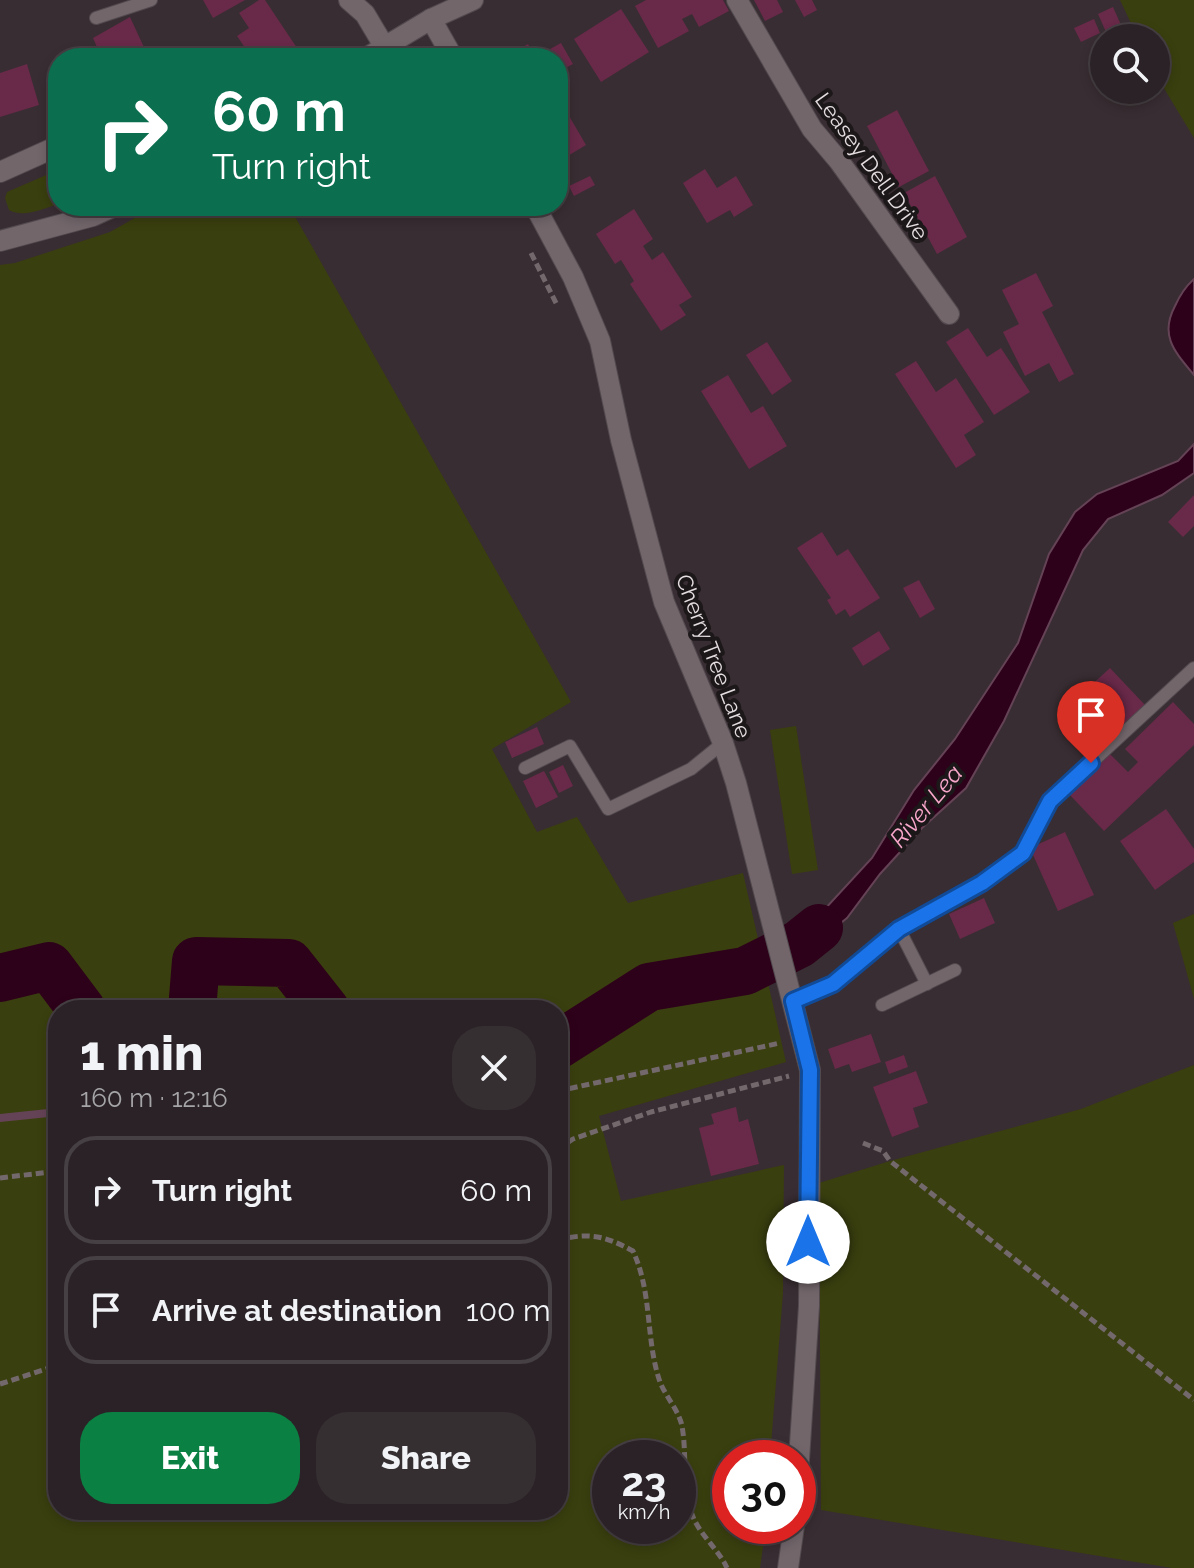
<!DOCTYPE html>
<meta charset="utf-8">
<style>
body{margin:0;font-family:Raleway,sans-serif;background:#362f32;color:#f1f3f6;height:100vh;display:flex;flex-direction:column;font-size:30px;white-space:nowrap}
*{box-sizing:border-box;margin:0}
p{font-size:26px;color:#a5a4a7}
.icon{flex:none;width:44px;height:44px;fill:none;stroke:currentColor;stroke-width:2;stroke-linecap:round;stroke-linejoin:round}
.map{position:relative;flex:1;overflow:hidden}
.details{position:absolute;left:48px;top:1000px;width:520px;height:520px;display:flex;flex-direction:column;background:#2a2226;border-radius:32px;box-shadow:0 4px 12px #0003,0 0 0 2px #463f43}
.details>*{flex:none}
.guide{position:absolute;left:48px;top:48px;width:520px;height:168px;border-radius:32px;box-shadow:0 4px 12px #0003,0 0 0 2px #463f43;background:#0b6e4f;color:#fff;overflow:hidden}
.tools{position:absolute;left:1090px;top:24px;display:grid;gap:16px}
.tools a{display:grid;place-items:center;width:80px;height:80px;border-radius:50%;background:#2a2226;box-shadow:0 4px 12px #0003,0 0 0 2px #463f43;font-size:40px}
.speed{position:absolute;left:592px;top:1440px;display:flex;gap:16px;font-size:40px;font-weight:700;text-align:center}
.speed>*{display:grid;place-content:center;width:104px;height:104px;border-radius:50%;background:#2a2226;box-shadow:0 4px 12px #0003,0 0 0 2px #463f43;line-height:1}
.speed small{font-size:20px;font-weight:400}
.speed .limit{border:12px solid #d22;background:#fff;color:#111}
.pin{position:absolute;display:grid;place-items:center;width:68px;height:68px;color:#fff;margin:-82px -34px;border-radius:50% 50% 50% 0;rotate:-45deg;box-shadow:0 0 8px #0007}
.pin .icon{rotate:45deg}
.me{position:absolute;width:88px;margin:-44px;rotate:0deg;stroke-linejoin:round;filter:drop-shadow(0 0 6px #0008)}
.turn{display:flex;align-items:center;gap:28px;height:168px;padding:0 32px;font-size:36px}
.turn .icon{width:104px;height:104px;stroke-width:2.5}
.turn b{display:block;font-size:56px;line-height:68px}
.round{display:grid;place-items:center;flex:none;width:84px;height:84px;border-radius:32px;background:#362f32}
.head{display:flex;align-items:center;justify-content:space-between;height:136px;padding:0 32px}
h1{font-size:48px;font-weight:800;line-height:60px}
.button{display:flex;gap:16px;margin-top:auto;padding:16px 32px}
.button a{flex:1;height:92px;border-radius:32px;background:#0b8043;color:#fff;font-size:32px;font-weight:800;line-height:92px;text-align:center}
.button a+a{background:#362f32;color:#f1f3f6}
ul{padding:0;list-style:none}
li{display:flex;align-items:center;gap:24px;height:108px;margin:0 16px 12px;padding:0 16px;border:4px solid #463f43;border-radius:32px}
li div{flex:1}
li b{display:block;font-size:30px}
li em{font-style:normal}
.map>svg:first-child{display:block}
</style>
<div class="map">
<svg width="1194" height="1568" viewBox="0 0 1194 1568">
<rect width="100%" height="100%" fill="#382d32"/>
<!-- green -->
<g fill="#3a3f0f" fill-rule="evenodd">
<path d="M1120,0h74v138l-38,-63v-37h-18z"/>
<path d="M58,170v34c-16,5 -34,14 -49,6l-4,-12 2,-6z"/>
<path d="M156,206h133l282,496 -79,47 45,83 40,-15 51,86 115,-30 43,189 -187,54 22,85 163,-36 -1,128 -13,165h-40v68h36l-6,42h-760v-1303l15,-2 95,-31zM58,1010h500v500h-500zM610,1458h68v68h-68z"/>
<path d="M796,726l22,144 -26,4 -22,-144z"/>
<path d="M1194,914v85l-21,-76z"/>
<path d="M1194,1065v503h-22l-351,-58 -2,-327 71,-22 191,-52z"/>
</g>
<!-- water -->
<g fill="#2e011a" stroke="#654356" stroke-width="2">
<path d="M1194,279v96c-19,-23 -35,-39 -19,-69 5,-11 10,-19 19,-27z"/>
<path d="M1194,444v29l-32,22 -54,24 -25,31 -79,171 -38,67 -44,40 -42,46 -33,44 -42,34 -39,21 -5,-20 63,-43 48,-52 42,-68 41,-51 63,-96 31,-89 26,-42 22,-18 81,-33z"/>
</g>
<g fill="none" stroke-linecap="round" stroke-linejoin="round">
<!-- stream -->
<path stroke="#654356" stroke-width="8" d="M0,1118l58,-6"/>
<!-- river -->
<g stroke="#2e011a" stroke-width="48">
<path d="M0,978l49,-12 33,44"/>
<path d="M192,1010l4,-49 93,2 37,47"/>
<path d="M558,1045l91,-58 96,-16 54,-27 20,-16"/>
</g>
</g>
<!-- building -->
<g fill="#692949">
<path d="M203,0h42l-32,18z"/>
<path d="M259,0h6l32,48 -15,10h-30l-15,-22 12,-8 -10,-15z"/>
<path d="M646,0h77l6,11 -30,16 -7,-13 -10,5 7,12 -31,17 -23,-42z"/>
<path d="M754,0h23l6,12 -18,9z"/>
<path d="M795,0h17l5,10 -13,7z"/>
<path d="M1113,7l8,18 -15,7 -8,-18z"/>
<path d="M621,9l28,43 -48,30 -27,-43z"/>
<path d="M130,17l18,39 -46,2 -9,-20z"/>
<path d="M1094,19l6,14 -19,9 -7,-14z"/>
<path d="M561,43l12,21 -15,8v-14h-15l-2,-4z"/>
<path d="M528,44l8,14h-22l-3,-4z"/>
<path d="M27,64l12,41 -39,12v-44z"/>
<path d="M558,97l28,48 -25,15 -3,-5z"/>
<path d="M897,110l32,61 -30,16 -32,-61z"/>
<path d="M705,169l12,19 19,-12 17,29 -19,12 -4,-7 -23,13 -24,-40z"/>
<path d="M590,176l5,9 -21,11 -5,-10z"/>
<path d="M935,176l32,61 -30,17 -33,-61z"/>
<path d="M634,209l19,30 -10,7 9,14 11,-8 29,45 -13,8 7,10 -25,16 -31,-47 4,-3 -13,-21 -6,4 -19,-30z"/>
<path d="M1036,273l17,33 -11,6 32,62 -15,8 -10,-19 -24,13 -22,-44 16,-8 -17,-34z"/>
<path d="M968,328l19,29 14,-9 29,44 -36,23 -48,-73z"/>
<path d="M767,342l25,39 -20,14 -26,-40z"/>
<path d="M916,361l20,31 20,-14 28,44 -20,13 12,20 -20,13 -61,-94z"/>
<path d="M728,375l23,38 12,-7 24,40 -38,23 -48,-78z"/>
<path d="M1194,495v31l-11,11 -15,-15z"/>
<path d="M822,532l15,24 11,-7 32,49 -30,19 -5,-8 -9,6 -9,-15 4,-2 -34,-50z"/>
<path d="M919,580l16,29 -15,9 -17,-30z"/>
<path d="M879,631l11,18 -27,17 -11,-18z"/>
<path d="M1110,668l35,37 -49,45 -35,-37z"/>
<path d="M1173,702l21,22v21l-90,86 -35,-37 41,-40 18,18 10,-10 -13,-13z"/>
<path d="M537,727l7,17 -32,14 -7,-16z"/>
<path d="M563,765l10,21 -14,7 -10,-21z"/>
<path d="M544,771l14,26 -22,11 -13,-27z"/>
<path d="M1166,809l28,40v13l-39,28 -35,-49z"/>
<path d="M1065,832l29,63 -36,16 -28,-63z"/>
<path d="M984,898l11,25 -35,16 -11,-25z"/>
<path d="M871,1034l10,28 -29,10 -3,-8 -14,5 -7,-20z"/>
<path d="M904,1055l4,12 -19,7 -4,-12z"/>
<path d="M916,1071l12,32 -15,5 6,19 -27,10 -19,-50z"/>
<path d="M736,1107l3,15 9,-3 11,45 -48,12 -12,-48 15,-4 -3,-10z"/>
</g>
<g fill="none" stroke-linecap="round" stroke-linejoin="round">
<defs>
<g id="lane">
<path d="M96,18l55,-18"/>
<path d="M525,768l45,-22 38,63 83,-40 32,-26"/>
<path d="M899,929l28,55"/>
<path d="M793,1001l40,-17 66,-55 83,-46 41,-30 27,-52 144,-133"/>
<path d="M882,1005l73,-35"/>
</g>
<g id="street">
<path d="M349,0l16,14 19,32"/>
<path d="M737,0l75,129 27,32 110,153"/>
<path d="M431,19l22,39"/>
<path d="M0,172l58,-26"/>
<path d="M535,206l38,71 27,64 21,99 43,162 59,141 13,40 74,287 -1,236 -11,169"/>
<path d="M788,1568l6,-42"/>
</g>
<g id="secondary">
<path d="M366,58l65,-39 42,-19"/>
<path d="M0,241l93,-25 22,-10"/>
</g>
</defs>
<!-- lane casing -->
<use href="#lane" stroke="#524a4e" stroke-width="14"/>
<!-- street casing -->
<use href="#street" stroke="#524a4e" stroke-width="22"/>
<!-- secondary casing -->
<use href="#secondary" stroke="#524a4e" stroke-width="22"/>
<!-- path -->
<g stroke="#73696d" stroke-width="5" stroke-dasharray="8 4" stroke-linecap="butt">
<path d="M531,253l26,52"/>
<path d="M558,1091l222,-48"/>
<path d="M863,1143l20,8 7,10 304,239"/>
<path d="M558,1149l15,-10 78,-27 138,-36"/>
<path d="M0,1178l58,-7"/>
<path d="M558,1240c32,-8 47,-4 75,11 20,44 12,87 27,131 6,15 19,29 22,44 5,28 0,58 9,85 6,22 27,37 36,57"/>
<path d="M0,1384l58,-19"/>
</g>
<!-- lane -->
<use href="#lane" stroke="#72666b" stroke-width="12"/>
<!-- street -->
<use href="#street" stroke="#72666b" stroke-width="20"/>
<!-- secondary -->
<use href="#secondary" stroke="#72666b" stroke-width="20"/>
</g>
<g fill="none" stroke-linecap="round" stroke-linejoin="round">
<defs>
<path id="route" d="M808,1242l2,-172 -17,-69 40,-17 66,-55 83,-46 41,-30 27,-52 41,-38"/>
</defs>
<!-- route casing -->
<use href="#route" stroke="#114b97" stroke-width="20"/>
<!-- route -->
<use href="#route" stroke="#1a73e8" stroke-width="14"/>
</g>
<g text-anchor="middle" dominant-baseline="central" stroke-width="8" stroke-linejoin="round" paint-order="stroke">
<!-- street labels -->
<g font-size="22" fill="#e5dee1" stroke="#1c1719">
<text transform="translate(872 166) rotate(54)">Leasey Dell Drive</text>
<text transform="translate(714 656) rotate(69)">Cherry Tree Lane</text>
</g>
<!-- water labels -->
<g font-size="24" font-style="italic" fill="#f8a7cb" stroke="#1c1719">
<text transform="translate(926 806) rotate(-50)">River Lea</text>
</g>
</g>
</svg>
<div class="tools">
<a><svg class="icon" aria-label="search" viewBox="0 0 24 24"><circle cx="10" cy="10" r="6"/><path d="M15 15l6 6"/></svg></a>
</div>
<div class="speed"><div>23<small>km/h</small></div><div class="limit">30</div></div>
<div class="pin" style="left:1091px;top:763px;background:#d93025"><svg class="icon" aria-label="arrive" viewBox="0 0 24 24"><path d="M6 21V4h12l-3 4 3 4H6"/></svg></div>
<svg class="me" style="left:808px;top:1242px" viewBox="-20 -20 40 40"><circle r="19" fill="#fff"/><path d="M0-13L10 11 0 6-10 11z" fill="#1a73e8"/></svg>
<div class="guide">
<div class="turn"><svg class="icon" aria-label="right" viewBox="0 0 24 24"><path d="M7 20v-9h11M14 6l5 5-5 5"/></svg><div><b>60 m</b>Turn right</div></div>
</div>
<section class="details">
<div class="head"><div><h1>1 min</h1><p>160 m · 12:16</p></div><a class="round"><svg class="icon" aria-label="close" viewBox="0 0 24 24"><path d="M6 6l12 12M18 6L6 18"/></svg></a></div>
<ul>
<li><svg class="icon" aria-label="right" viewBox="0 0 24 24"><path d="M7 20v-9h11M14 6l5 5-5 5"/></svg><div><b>Turn right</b></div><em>60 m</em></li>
<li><svg class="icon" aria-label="arrive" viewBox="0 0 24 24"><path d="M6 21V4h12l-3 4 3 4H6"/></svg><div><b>Arrive at destination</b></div><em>100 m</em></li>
</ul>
<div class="button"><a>Exit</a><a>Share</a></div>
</section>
</div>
